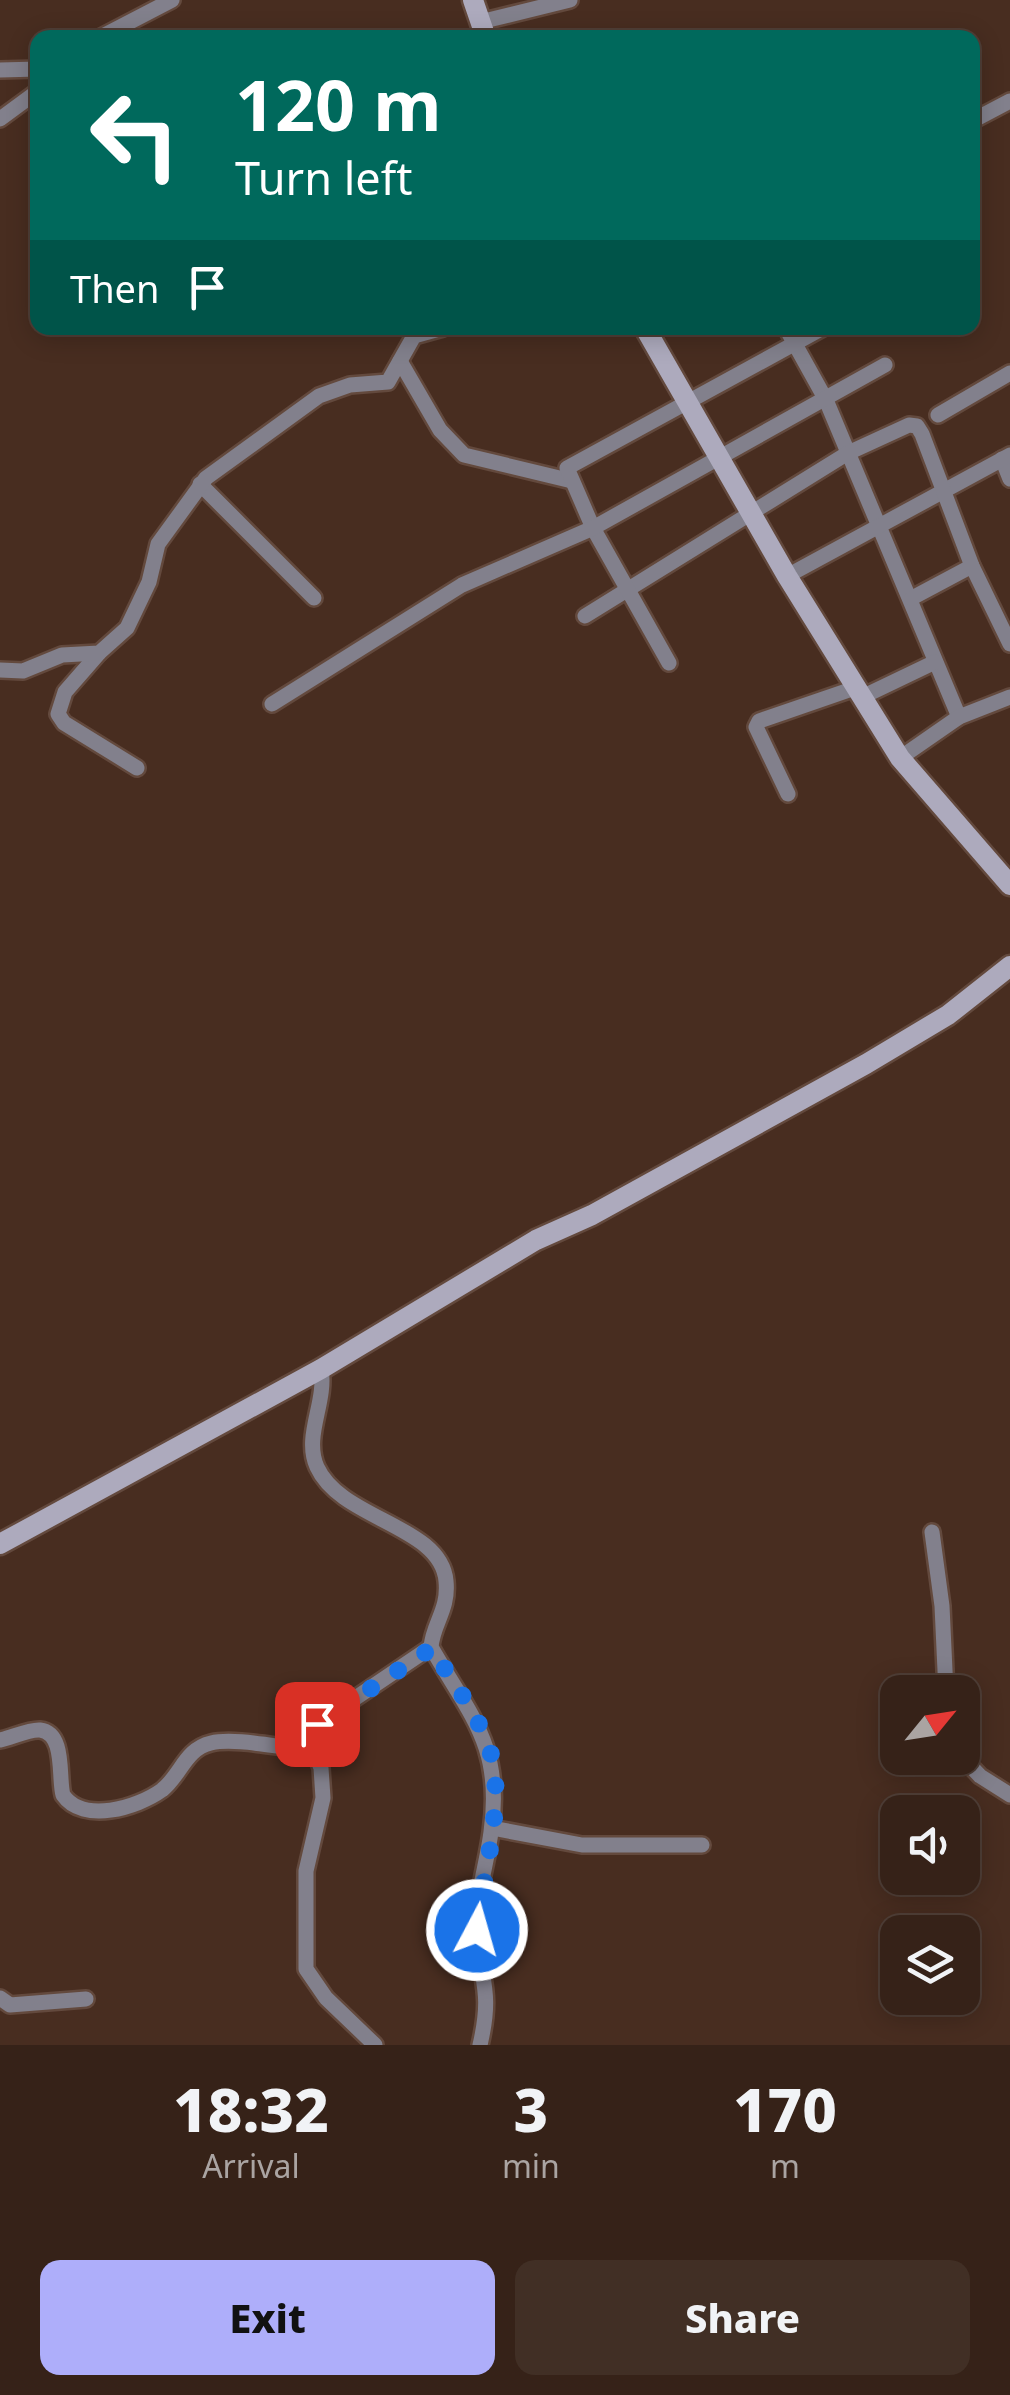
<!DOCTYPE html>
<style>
body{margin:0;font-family:"Noto Sans",sans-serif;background:#412f25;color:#f1f3f6;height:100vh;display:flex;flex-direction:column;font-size:38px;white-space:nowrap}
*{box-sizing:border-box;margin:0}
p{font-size:32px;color:#aaa4a2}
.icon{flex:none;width:55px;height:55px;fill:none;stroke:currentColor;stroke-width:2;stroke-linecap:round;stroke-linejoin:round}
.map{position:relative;height:2045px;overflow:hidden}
.panel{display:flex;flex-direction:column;background:#362218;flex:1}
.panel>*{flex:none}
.banner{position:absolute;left:30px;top:30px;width:950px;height:305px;border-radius:20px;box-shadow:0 5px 25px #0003,0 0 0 2px #503f37;background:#00695c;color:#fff;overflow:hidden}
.needle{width:65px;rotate:60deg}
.buttons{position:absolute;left:880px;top:1675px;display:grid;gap:20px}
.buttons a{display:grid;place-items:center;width:100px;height:100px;border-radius:20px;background:#362218;box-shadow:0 5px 25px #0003,0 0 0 2px #503f37;font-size:50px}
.pin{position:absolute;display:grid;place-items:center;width:85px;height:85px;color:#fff;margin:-42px;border-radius:20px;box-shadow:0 5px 15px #0006}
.me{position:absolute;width:110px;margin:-55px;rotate:6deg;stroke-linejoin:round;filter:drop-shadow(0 0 8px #0008)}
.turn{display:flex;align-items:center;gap:35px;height:210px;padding:0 40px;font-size:45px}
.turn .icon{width:130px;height:130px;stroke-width:2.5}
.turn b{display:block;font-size:70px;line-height:85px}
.then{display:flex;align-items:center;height:95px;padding:0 40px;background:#0003;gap:20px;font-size:38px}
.eta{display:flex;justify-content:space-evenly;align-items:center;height:170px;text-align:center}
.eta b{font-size:60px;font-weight:800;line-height:70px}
.action{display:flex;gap:20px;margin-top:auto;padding:20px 40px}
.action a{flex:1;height:115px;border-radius:20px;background:#aeaefa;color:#111;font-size:40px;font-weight:800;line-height:115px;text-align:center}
.action a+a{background:#412f25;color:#f1f3f6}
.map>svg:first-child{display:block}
</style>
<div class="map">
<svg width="1010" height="2045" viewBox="0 0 1010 2045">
<rect width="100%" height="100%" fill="#482d20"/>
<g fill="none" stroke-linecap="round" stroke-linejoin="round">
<defs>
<g id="street">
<path d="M480,22l90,-22"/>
<path d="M99,38l73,-38"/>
<path d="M0,70l38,-1"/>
<path d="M0,119l38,-28"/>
<path d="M972,121l38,-20"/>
<path d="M786,328l40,72 133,317"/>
<path d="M400,361l40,69 24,25 108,26"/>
<path d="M938,415l72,-42"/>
<path d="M1002,459l8,20"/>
<path d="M200,484l114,114"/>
<path d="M787,576l223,-121"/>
<path d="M912,598l60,-32"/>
<path d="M585,616l263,-163 61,-28 8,1 5,8 50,132 38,78"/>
<path d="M99,653l-34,39 -7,22 6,9 73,45"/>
<path d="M669,663l-76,-135 -26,-60 256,-140"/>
<path d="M0,670l23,1 39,-16 37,-2 28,-25 22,-46 9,-38 48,-66 113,-82 31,-11 38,-3 26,-46 29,-8"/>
<path d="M862,697l73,-35"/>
<path d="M272,704l190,-119 131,-57 292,-163"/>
<path d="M900,758l59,-41 51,-20"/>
<path d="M788,794l-32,-67 3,-6 96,-33"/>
<path d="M321,1369c6,33 -18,67 -4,98 24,53 124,58 129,114 3,29 -13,42 -15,66 40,70 72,99 60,185 -4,32 -16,66 -14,99 3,51 16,58 3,114"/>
<path d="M932,1532l10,74 4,86"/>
<path d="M0,1740c11,-2 29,-11 40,-10 26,3 18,48 23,65 20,29 74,13 99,-5 19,-15 23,-41 49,-47 25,-6 74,6 101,7"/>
<path d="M962,1757l18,19 30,19"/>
<path d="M492,1828l90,17h120"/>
<path d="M0,1998l10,7 76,-6"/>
<path d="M375,2045l-49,-47 -20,-29v-98l17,-73 -2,-30 -12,-29 8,-15 114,-77"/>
</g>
<g id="secondary">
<path d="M473,0l13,38"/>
<path d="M645,328l142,248 113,182 110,127"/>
<path d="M0,1544l321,-175 215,-129 56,-25 274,-151 82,-49 62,-49"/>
</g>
</defs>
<!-- street casing -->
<use href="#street" stroke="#63493d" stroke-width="20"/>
<!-- secondary casing -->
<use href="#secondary" stroke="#63493d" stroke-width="25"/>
<!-- street -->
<use href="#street" stroke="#82808c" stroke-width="15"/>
<!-- secondary -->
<use href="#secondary" stroke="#adaabd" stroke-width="20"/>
</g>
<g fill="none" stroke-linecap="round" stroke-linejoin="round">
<!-- route -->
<path stroke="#1a73e8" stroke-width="18" stroke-dasharray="0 32.4" d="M317,1724l115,-76c20,35 50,69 60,110 12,49 -10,121 -15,172"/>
</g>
</svg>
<div class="buttons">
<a><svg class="needle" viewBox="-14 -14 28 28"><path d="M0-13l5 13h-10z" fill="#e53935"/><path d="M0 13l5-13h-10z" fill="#aaa4a2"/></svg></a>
<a><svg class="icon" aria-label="sound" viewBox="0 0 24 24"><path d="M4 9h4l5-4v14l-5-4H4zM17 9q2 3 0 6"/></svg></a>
<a><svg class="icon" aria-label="layers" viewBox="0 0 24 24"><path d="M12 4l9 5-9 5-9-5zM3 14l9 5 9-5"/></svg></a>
</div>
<div class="pin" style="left:317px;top:1724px;background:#d93025"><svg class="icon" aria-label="arrive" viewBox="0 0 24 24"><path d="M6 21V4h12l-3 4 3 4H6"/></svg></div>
<svg class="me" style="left:477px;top:1930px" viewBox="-20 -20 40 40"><circle r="17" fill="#1a73e8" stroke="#fff" stroke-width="3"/><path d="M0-11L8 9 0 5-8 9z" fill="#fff"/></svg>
<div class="banner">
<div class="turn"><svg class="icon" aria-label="left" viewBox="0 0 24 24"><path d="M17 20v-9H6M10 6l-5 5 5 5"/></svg><div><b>120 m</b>Turn left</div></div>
<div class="then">Then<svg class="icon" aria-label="arrive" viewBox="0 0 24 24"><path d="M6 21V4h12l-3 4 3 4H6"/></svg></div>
</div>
</div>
<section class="panel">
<div class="eta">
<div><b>18:32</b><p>Arrival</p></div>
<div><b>3</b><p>min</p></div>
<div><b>170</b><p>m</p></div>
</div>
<div class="action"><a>Exit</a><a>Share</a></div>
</section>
